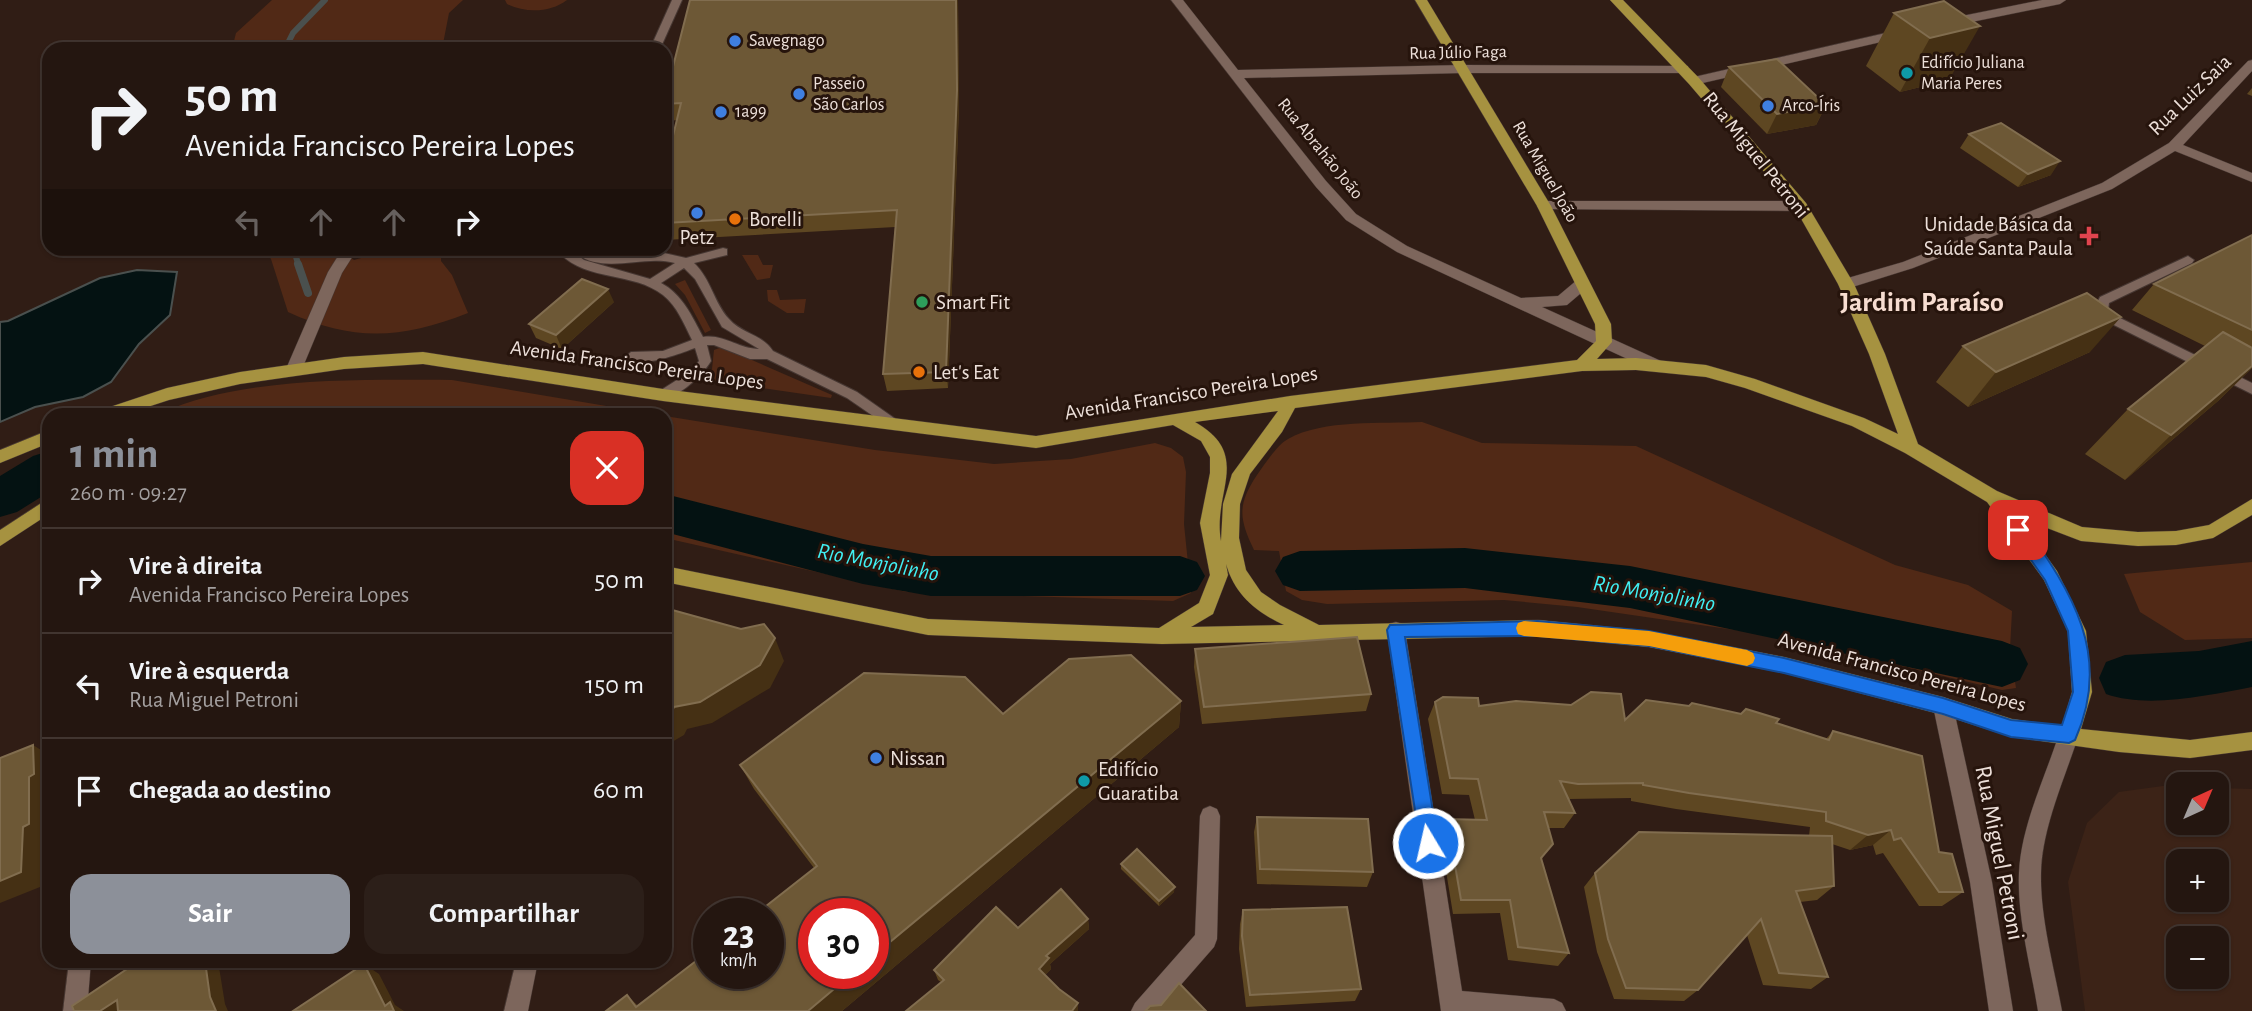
<!DOCTYPE html>
<html lang="pt">
<meta charset="utf-8">
<style>
body{margin:0;font-family:"Alegreya Sans",sans-serif;background:#2c1f19;color:#f1f3f6;height:100vh;display:flex;flex-direction:column;font-size:26px;white-space:nowrap}
*{box-sizing:border-box;margin:0}
p{font-size:23px;color:#a39f9f}
.icon{flex:none;width:38px;height:38px;fill:none;stroke:currentColor;stroke-width:2;stroke-linecap:round;stroke-linejoin:round}
.map{position:relative;flex:1;overflow:hidden}
.sheet{position:absolute;left:42px;top:408px;width:630px;height:560px;display:flex;flex-direction:column;background:#241610;border-radius:21px;box-shadow:0 2px 5px #0004,0 0 0 2px #413530}
.sheet>*{flex:none}
.top-card{position:absolute;left:42px;top:42px;width:630px;height:214px;border-radius:21px;box-shadow:0 2px 5px #0004,0 0 0 2px #413530;background:#241610;color:#f1f3f6;overflow:hidden}
.needle{width:46px;rotate:44deg}
.fabs{position:absolute;left:2166px;top:772px;display:grid;gap:14px}
.fabs a{display:grid;place-items:center;width:63px;height:63px;border-radius:14px;background:#241610;box-shadow:0 2px 5px #0004,0 0 0 2px #413530;font-size:35px}
.speed{position:absolute;left:693px;top:898px;display:flex;gap:14px;font-size:35px;font-weight:700;text-align:center}
.speed>*{display:grid;place-content:center;width:91px;height:91px;border-radius:50%;background:#241610;box-shadow:0 2px 5px #0004,0 0 0 2px #413530;line-height:1}
.speed small{font-size:18px;font-weight:400}
.speed .limit{border:10px solid #d22;background:#fff;color:#111}
.pin{position:absolute;display:grid;place-items:center;width:60px;height:60px;color:#fff;margin:-30px;border-radius:14px;box-shadow:0 4px 10px #0006}
.me{position:absolute;width:77px;margin:-38px;rotate:351deg;stroke-linejoin:round;filter:drop-shadow(0 0 5px #0008)}
.turn{display:flex;align-items:center;gap:24px;height:147px;padding:0 28px;font-size:32px}
.turn .icon{width:91px;height:91px;stroke-width:2.5}
.turn b{display:block;font-size:49px;line-height:60px}
.lanes{display:flex;align-items:center;height:66px;padding:0 28px;background:#0003;justify-content:center;gap:35px;direction:ltr}
.lanes .off{opacity:.35}
.round{display:grid;place-items:center;flex:none;width:74px;height:74px;border-radius:21px;background:#2c1f19}
.headline{display:flex;align-items:center;justify-content:space-between;height:119px;padding:0 28px}
h1{font-size:42px;font-weight:600;line-height:52px;color:#8c9099}
.action{display:flex;gap:14px;margin-top:auto;padding:14px 28px}
.action a{flex:1;height:80px;border-radius:21px;background:#8c9099;color:#fff;font-size:28px;font-weight:600;line-height:80px;text-align:center}
.action a+a{background:#2c1f19;color:#f1f3f6}
ul{padding:0;list-style:none}
li{display:flex;align-items:center;gap:21px;height:105px;padding:0 28px;border-top:2px solid #413530}
li div{flex:1}
li b{display:block;font-size:26px}
li em{font-style:normal}
.map>svg:first-child{display:block}
</style>
<div class="map">
<svg width="2252" height="1011" viewBox="0 0 2252 1011">
<rect width="100%" height="100%" fill="#301d15"/>
<!-- built -->
<path fill="#3c2317" fill-rule="evenodd" d="M2170,785l9,1v36h38v-34l35,1v222h-167l-17,-129 19,-59 32,-31zM2179,861h38v39h-38zM2179,938h38v38h-38z"/>
<!-- green -->
<g fill="#512916">
<path d="M272,0h191l-14,13 -7,36h-210l4,-16z"/>
<path d="M505,0h62c-17,13 -42,13 -60,4z"/>
<path d="M263,249h77l14,11 39,-11h48v12l11,14 16,38c-66,26 -115,29 -180,-1l-17,-53z"/>
<path d="M742,255h16l5,10h10l-3,13 -13,2z"/>
<path d="M685,280l26,50 -6,3 -20,-38 -10,-11z"/>
<path d="M767,290h10l3,10 26,-1 -2,14h-17l-19,-12z"/>
<path d="M722,347l110,48 -1,3 -123,-18 -2,-3 6,-8 2,-19z"/>
<path d="M452,380l208,35 -499,-2c83,-37 200,-33 291,-33z"/>
<path d="M665,416l210,34 119,14 77,-5 84,-16 16,5 12,9 3,15 -2,52 7,69 -18,8 -267,-9 -241,-54z"/>
<path d="M1422,422l60,21 154,3 259,119 73,20 44,26 -2,38 6,39 -14,2 -226,-54 -199,-29 -73,-7 -177,4 -25,-4 -16,-9 -7,-40 -25,-1c-15,-31 -17,-45 3,-75 8,-11 20,-30 31,-36 35,-20 95,-15 134,-17z"/>
<path d="M2252,562v76l-67,2 -45,-28 -16,-38z"/>
</g>
<!-- water -->
<path fill="#041212" stroke="#4a504e" stroke-width="2" d="M137,270l40,2 -7,43 -31,29 -28,38 -28,15 -48,10 -35,15v-100l8,-1 92,-43z"/>
<g fill="none" stroke-linecap="round" stroke-linejoin="round">
<!-- stream-far1 -->
<g stroke="#4a504e" stroke-width="6">
<path d="M285,49l8,-16 32,-33"/>
<path d="M293,248l6,18"/>
</g>
<!-- stream -->
<path stroke="#4a504e" stroke-width="8" d="M298,264l10,29"/>
<!-- river -->
<g fill="#041212" fill-rule="evenodd">
<path d="M49,451v41l-32,20 -17,5v-41l33,-20z"/>
<path d="M665,494l198,50 68,12h249l17,6 8,14 -8,14 -17,6h-249l-68,-12 -198,-52z"/>
<path d="M1465,548l165,18 372,75 18,7 8,16 -8,16 -18,7 -372,-79 -165,-20 -165,3 -17,-6 -8,-14 8,-14 17,-6z"/>
<path d="M2252,641v46c-43,8 -104,22 -146,7l-7,-16 7,-16 19,-7 74,-4z"/>
</g>
<defs>
<g id="lane">
<path d="M672,0h10l-22,49h-10z"/>
<path d="M555,248h13l16,12 66,19 25,-16c-34,-9 -77,15 -105,-15h14l13,7 12,1 55,-3 22,5 37,-10 4,1v6l-33,8c17,16 20,40 35,56 13,15 33,15 44,32l84,41 47,33 -7,5 -5,-1 -45,-31 -80,-39h-17l-36,-14h-7l4,16c-8,14 -36,41 -53,37l-2,-3 2,-3 33,-21 8,-10 -4,-13c-16,6 -57,22 -70,9l6,-5 32,-1 29,-11c-8,-16 -15,-34 -29,-45 -32,-25 -81,-12 -108,-47zM684,268l11,11 27,48 37,22c-21,0 -34,-15 -56,-12 -11,-21 -21,-43 -42,-54z"/>
<path d="M2188,256l6,4 -2,3 -83,40 -1,7 10,7 134,66v11l-142,-71 -11,-8 -4,-8 5,-10z"/>
</g>
<g id="street">
<path d="M1171,0h12l55,70 225,-5 225,1v6l-4,1h-221l-219,5 82,103 30,33 51,32 114,52 37,-2 19,-16h10l3,4 -3,4 -20,17 -25,2 119,54 2,4 -2,4h-12l-252,-117 -51,-32 -30,-33z"/>
<path d="M2042,0h24l-6,4 -113,23 -6,-4 6,-4z"/>
<path d="M1903,29l6,4 -2,3 -213,49 -6,-4 6,-4z"/>
<path d="M2252,60v11l-69,74 69,28v9l-77,-31 -63,38 -199,79 -67,21 -8,-5 3,-4 62,-18 199,-79 67,-40 79,-82z"/>
<path d="M1544,201h257l7,5 -7,5 -262,-2 -2,-3z"/>
<path d="M343,248h15l-16,25 -40,96 -2,4h-12l-2,-4 42,-97z"/>
<path d="M1396,622l7,2 2,6 57,361 92,8 8,4 4,8h-125l-54,-381 2,-6z"/>
<path d="M1210,806l7,3 3,7 -3,123 -3,8 -56,64h-27l4,-8 60,-68 5,-119 3,-7z"/>
<path d="M69,961h22l-4,50h-24z"/>
<path d="M516,961h22l-10,50h-24z"/>
</g>
<g id="secondary">
<path d="M1943,697l7,3 3,6 39,176 21,129h-24l-19,-129 -37,-176 3,-6z"/>
<path d="M2069,725l7,3 3,6c-14,44 -37,93 -38,139 -1,45 13,94 21,138h-24c-7,-44 -21,-93 -19,-138 2,-47 26,-95 40,-139l3,-6z"/>
</g>
<g id="primary">
<path d="M1415,0h12l124,206 60,118 1,18 -15,17 39,-1 70,7 49,14 109,39 34,16 -29,-80 -31,-70 -43,-76 -106,-124 -79,-84h13l76,78 107,125 48,81 31,70 33,90 79,47 85,36 56,5 38,-1 33,-6 43,-26v16l-39,23 -37,7 -38,1 -57,-5 -63,-24 39,54 29,60 6,61 -11,37 109,11 62,-8v18l-62,8 -71,-6 -107,-15 -69,-22 -159,-42 -135,-26 -111,-11 -376,8 -234,-9 -263,-53v-16l263,53 231,9 40,-25 11,-28 -10,-52 10,-50v-16l-9,-16 -28,-16 -137,23 -373,-47 -240,-37 -79,5 -104,15 -71,16 -46,15h-27l2,-4 69,-23 73,-16 104,-15 79,-5 240,37 373,47 254,-40 287,-36 19,-19 -1,-17 -58,-118zM1636,370l70,7 39,11 107,38 53,27 82,49 57,78 24,51 4,61 -10,34 -50,-7 -69,-22 -159,-40 -135,-26 -111,-11 -219,5 -39,-20 -19,-13 -15,-22 -7,-32 1,-34 10,-30 32,-42 13,-24 287,-37zM1278,411l-46,63 -9,30 -2,37c-9,-49 32,-86 -26,-119zM1226,564c9,31 30,48 58,61l-93,2 22,-13 15,-39z"/>
<path d="M49,430v13l-49,20v-13z"/>
<path d="M49,498v16l-49,32v-16z"/>
</g>
</defs>
<!-- lane casing -->
<use href="#lane" stroke="#463732" stroke-width="2"/>
<!-- street casing -->
<use href="#street" stroke="#463732" stroke-width="1"/>
<!-- secondary casing -->
<use href="#secondary" stroke="#463732" stroke-width="1"/>
<!-- primary casing -->
<use href="#primary" stroke="#463732" stroke-width="1"/>
<!-- lane -->
<use href="#lane" fill="#7d665c" fill-rule="evenodd"/>
<!-- street -->
<use href="#street" fill="#7d665c" fill-rule="evenodd"/>
<!-- secondary -->
<use href="#secondary" fill="#7d665c" fill-rule="evenodd"/>
<!-- primary -->
<use href="#primary" fill="#a69240" fill-rule="evenodd"/>
</g>
<!-- wall -->
<g fill="#5e4722">
<path d="M690,0h268l1,107 -11,281 -61,3 -4,-17 12,-147 -230,13v-96h6l6,-24 -8,1 -4,-13v-10z"/>
<path d="M1944,1l5,79 -49,12 -34,-26 28,-53z"/>
<path d="M1729,67l97,38 -10,20 -49,9 -46,-47z"/>
<path d="M2252,88v8l-5,-2z"/>
<path d="M1969,134l82,41 -33,12 -58,-39z"/>
<path d="M2252,235v133l-34,33 -93,79 -40,-26 43,-45 77,-63 -73,-36 22,-26z"/>
<path d="M614,302l-52,47 -26,-11 -7,-14z"/>
<path d="M1963,346l127,6 -122,55 -32,-25z"/>
<path d="M1195,649l176,45 -5,17 -164,13 -8,-57z"/>
<path d="M1181,701l-2,26 -337,284h-236l21,-16 11,11 176,-138 -60,-79 -14,-24 263,-51z"/>
<path d="M1435,702l190,18 151,3 50,16 7,-8 106,121 24,40 -21,14h-23l-36,-53 -7,2 -3,-10 -23,5 -18,-6 2,42 -17,14 -17,2 28,75 -17,12 -48,-4 -16,-50 -49,55 -14,11 -70,-2 -17,-47 -13,-65 11,-14 214,-37 1,-9 -134,-18 -45,-8v-3l-62,1 6,14 -11,15h-16l-6,32 27,93 -11,13 -50,-6 -8,-47 -47,1 -13,-80 7,-15 28,1 -6,-25 -27,-1 -14,-75z"/>
<path d="M1257,817l116,55 -6,15 -110,-3 -3,-52z"/>
<path d="M1121,864l53,28 -15,14 -38,-37z"/>
<path d="M1243,910l118,79 -6,12 -109,6 -7,-58 1,-25z"/>
<path d="M1088,919l1,10 -39,35 1,5 -6,6 -104,7 -3,-2 -4,-10 84,-42z"/>
</g>
<!-- shaded-wall -->
<g fill="#453014">
<path d="M956,0h2l1,107 -11,281 -2,-16z"/>
<path d="M1980,26l-31,54 -49,12 30,-54z"/>
<path d="M1826,105l-10,20 -49,9 10,-20z"/>
<path d="M2060,161l-9,14 -33,12 10,-13z"/>
<path d="M608,289l6,13 -52,47 -6,-14z"/>
<path d="M2121,317l-31,35 -122,55 28,-35z"/>
<path d="M2252,366v2l-34,33 -93,79 46,-45z"/>
<path d="M775,638l9,23 -14,27 -58,35 -25,6 -3,6 -19,11v-30l9,-9z"/>
<path d="M1181,701l-2,26 -337,284h-34l45,-38h20v-17z"/>
<path d="M33,745l16,10v84l-3,1 -1,45 -45,18v-22l23,-54z"/>
<path d="M1891,830l-18,15 -23,5 18,-15z"/>
<path d="M1175,887l-1,5 -15,14v-5z"/>
<path d="M1088,919l1,10 -39,35 1,5 -10,10 -2,-10 7,-13z"/>
<path d="M205,961h13l7,43 3,7h-12l-6,-14z"/>
<path d="M364,964l15,10 16,31 9,6h-11l-8,-5z"/>
<path d="M117,1000l11,11h-28z"/>
<path d="M1078,1003v8h-6z"/>
</g>
<!-- building -->
<g fill="#6d5836" stroke="#816d4f" stroke-width="2">
<path d="M690,0h266l1,90 -11,282 -63,2 14,-164 -232,13v-79h6l10,-41 -16,1v-6z"/>
<path d="M1944,1l36,25 -50,12 -36,-25z"/>
<path d="M1777,59l49,46 -49,9 -48,-47z"/>
<path d="M2001,123l59,38 -32,13 -59,-40z"/>
<path d="M2252,235v95l-98,-46z"/>
<path d="M582,279l26,10 -52,46 -27,-11z"/>
<path d="M2087,293l34,24 -125,55 -33,-26z"/>
<path d="M2223,332l29,16v18l-81,69 -43,-26z"/>
<path d="M665,608l76,21 23,-5 11,14 -15,27 -60,37 -26,5 -3,6 -6,3z"/>
<path d="M1357,637l14,57 -167,13 -9,-58z"/>
<path d="M1131,655l50,46 -308,255v-42h-59v59h39l-45,38h-202l21,-16 9,12 73,-56v22h59v-59h-12l61,-48 -77,-101 124,-92 101,4 38,37 66,-55z"/>
<path d="M1591,692l30,2 4,26 21,-20 43,6 3,-3 49,11 5,-5 33,10 -3,4 53,17 4,-9 89,25 17,96 13,2 11,38h-24l-38,-54 -7,2 -3,-10 -23,5 -42,-14v-9l-137,-19 -46,-8v-2l-65,1 -18,-3 15,32 -31,-1 9,32 -12,14 28,95 -51,-6 -8,-47h-49l-14,-81 40,1 -9,-41 -28,-1 -15,-76 8,-5 35,1 1,8 37,-5 55,4z"/>
<path d="M33,745l1,29 -5,3v47l-6,3 -2,45 -21,9v-123z"/>
<path d="M1257,817l111,2 5,53 -113,-3z"/>
<path d="M1639,832l193,4 2,50 -38,5 32,86 -49,-4 -18,-54 -63,71 -72,-2 -18,-49 -13,-66z"/>
<path d="M1137,849l38,38 -16,14 -38,-37z"/>
<path d="M1061,889l27,30 -42,37 3,2 -10,11 20,20 19,14 -6,8h-166l38,-31 -10,-10 62,-63 22,21z"/>
<path d="M1347,907l14,82 -111,6 -8,-59 1,-26z"/>
<path d="M139,961h66l5,36 6,14h-98l-1,-11 -17,11h-26l-2,-5z"/>
<path d="M364,964l21,42 5,-4 4,9h-101z"/>
<path d="M1179,983l27,28h-61l5,-5 11,-1z"/>
</g>
<!-- route -->
<path fill="#1a73e8" stroke="#114b97" stroke-width="2" d="M2018,523l6,2c48,67 89,131 51,215l-6,3 -58,-6 -68,-23 -159,-41 -135,-27 -111,-10 -133,1 33,206 -3,6 -7,3 -7,-3 -34,-219 3,-5 148,-4 111,10 135,27 159,40 68,22 51,5 11,-33 -5,-61 -23,-51 -35,-50z"/>
<!-- slow -->
<path fill="#f59e0b" d="M1524,621l125,10 98,19 6,3 2,5 -2,5 -6,3 -98,-20 -125,-10 -6,-2 -2,-6 2,-5z"/>
<!-- markers -->
<g fill="#3f7fe0" stroke="#26140c" stroke-width="2.5">
<circle cx="735" cy="41" r="7"/>
<circle cx="799" cy="94" r="7"/>
<circle cx="1768" cy="106" r="7"/>
<circle cx="721" cy="112" r="7"/>
<circle cx="697" cy="213" r="7"/>
<circle cx="876" cy="758" r="7"/>
</g>
<g fill="#0f9aa8" stroke="#26140c" stroke-width="2.5">
<circle cx="1907" cy="73" r="7"/>
<circle cx="1084" cy="781" r="7"/>
</g>
<g fill="#e8710a" stroke="#26140c" stroke-width="2.5">
<circle cx="735" cy="219" r="7"/>
<circle cx="919" cy="372" r="7"/>
</g>
<path fill="#e0444e" stroke="#26140c" stroke-width="2.5" d="M2085.5 225.5h7v7h7v7h-7v7h-7v-7h-7v-7h7z"/>
<circle fill="#2e9e5b" stroke="#26140c" stroke-width="2.5" cx="922" cy="302" r="7"/>
<g text-anchor="middle" dominant-baseline="central" stroke-width="6" stroke-linejoin="round" paint-order="stroke">
<!-- far-poi labels -->
<g font-size="18" fill="#ede0da" stroke="#26140c" text-anchor="start">
<text x="749" y="41">Savegnago</text>
<text x="1921" y="63">Edifício Juliana<tspan x="1921" dy="21">Maria Peres</tspan></text>
<text x="813" y="84">Passeio<tspan x="813" dy="21">São Carlos</tspan></text>
<text x="1782" y="106">Arco-Íris</text>
<text x="735" y="112">1a99</text>
</g>
<!-- far-street labels -->
<g font-size="18" fill="#ede0da" stroke="#26140c">
<text transform="translate(1458 53) rotate(-1)">Rua Júlio Faga</text>
<text transform="translate(1320 149) rotate(51)">Rua Abrahão João</text>
<text transform="translate(1545 172) rotate(60)">Rua Miguel João</text>
</g>
<!-- street labels -->
<g font-size="21" fill="#ede0da" stroke="#26140c">
<text transform="translate(2190 95) rotate(-44)">Rua Luiz Saia</text>
<text transform="translate(1756 155) rotate(51)">Rua Miguel Petroni</text>
<text transform="translate(637 365) rotate(8)">Avenida Francisco Pereira Lopes</text>
<text transform="translate(1191 393) rotate(-9)">Avenida Francisco Pereira Lopes</text>
<text transform="translate(1902 672) rotate(15)">Avenida Francisco Pereira Lopes</text>
</g>
<!-- poi labels -->
<g font-size="21" fill="#ede0da" stroke="#26140c" text-anchor="start">
<text x="749" y="219">Borelli</text>
<text x="2073" y="224" text-anchor="end">Unidade Básica da<tspan x="2073" dy="24">Saúde Santa Paula</tspan></text>
<text x="697" y="237" text-anchor="middle">Petz</text>
<text x="936" y="302">Smart Fit</text>
<text x="933" y="372">Let's Eat</text>
<text x="890" y="758">Nissan</text>
<text x="1098" y="769">Edifício<tspan x="1098" dy="24">Guaratiba</tspan></text>
</g>
<!-- water labels -->
<g font-size="23" font-style="italic" fill="#40eff3" stroke="#26140c">
<text transform="translate(878 563) rotate(11)">Rio Monjolinho</text>
<text transform="translate(1654 594) rotate(10)">Rio Monjolinho</text>
</g>
<!-- near-street labels -->
<g font-size="24" fill="#ede0da" stroke="#26140c">
<text transform="translate(1999 853) rotate(79)">Rua Miguel Petroni</text>
</g>
<!-- district labels -->
<g font-size="28" font-weight="bold" fill="#f7ddd1" stroke="#26140c">
<text x="1922" y="303">Jardim Paraíso</text>
</g>
</g>
</svg>
<div class="fabs">
<a><svg class="needle" viewBox="-14 -14 28 28"><path d="M0-13l5 13h-10z" fill="#e53935"/><path d="M0 13l5-13h-10z" fill="#a39f9f"/></svg></a>
<a>+</a>
<a>−</a>
</div>
<div class="speed"><div>23<small>km/h</small></div><div class="limit">30</div></div>
<div class="pin" style="left:2018px;top:530px;background:#d93025"><svg class="icon" aria-label="arrive" viewBox="0 0 24 24"><path d="M6 21V4h12l-3 4 3 4H6"/></svg></div>
<svg class="me" style="left:1428px;top:843px" viewBox="-20 -20 40 40"><circle r="17" fill="#1a73e8" stroke="#fff" stroke-width="3"/><path d="M0-11L8 9 0 5-8 9z" fill="#fff"/></svg>
<div class="top-card">
<div class="turn"><svg class="icon" aria-label="right" viewBox="0 0 24 24"><path d="M7 20v-9h11M14 6l5 5-5 5"/></svg><div><b>50 m</b>Avenida Francisco Pereira Lopes</div></div>
<div class="lanes"><svg class="icon off" aria-label="left" viewBox="0 0 24 24"><path d="M17 20v-9H6M10 6l-5 5 5 5"/></svg><svg class="icon off" aria-label="ahead" viewBox="0 0 24 24"><path d="M12 20V5M6 11l6-6 6 6"/></svg><svg class="icon off" aria-label="ahead" viewBox="0 0 24 24"><path d="M12 20V5M6 11l6-6 6 6"/></svg><svg class="icon" aria-label="right" viewBox="0 0 24 24"><path d="M7 20v-9h11M14 6l5 5-5 5"/></svg></div>
</div>
<section class="sheet">
<div class="headline"><div><h1>1 min</h1><p>260 m · 09:27</p></div><a class="round" style="background:#d93025;color:#fff"><svg class="icon" aria-label="close" viewBox="0 0 24 24"><path d="M6 6l12 12M18 6L6 18"/></svg></a></div>
<ul>
<li><svg class="icon" aria-label="right" viewBox="0 0 24 24"><path d="M7 20v-9h11M14 6l5 5-5 5"/></svg><div><b>Vire à direita</b><p>Avenida Francisco Pereira Lopes</p></div><em>50 m</em></li>
<li><svg class="icon" aria-label="left" viewBox="0 0 24 24"><path d="M17 20v-9H6M10 6l-5 5 5 5"/></svg><div><b>Vire à esquerda</b><p>Rua Miguel Petroni</p></div><em>150 m</em></li>
<li><svg class="icon" aria-label="arrive" viewBox="0 0 24 24"><path d="M6 21V4h12l-3 4 3 4H6"/></svg><div><b>Chegada ao destino</b></div><em>60 m</em></li>
</ul>
<div class="action"><a>Sair</a><a>Compartilhar</a></div>
</section>
</div>
